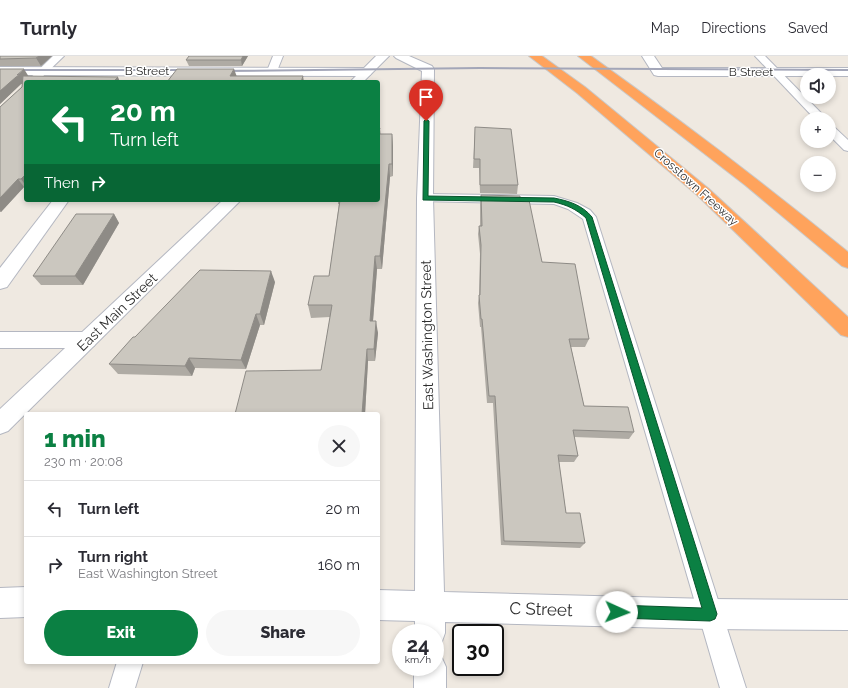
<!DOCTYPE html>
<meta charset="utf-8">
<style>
body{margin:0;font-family:Raleway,sans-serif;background:#f7f7f7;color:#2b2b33;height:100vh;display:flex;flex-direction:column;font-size:15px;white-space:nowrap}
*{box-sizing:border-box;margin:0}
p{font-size:13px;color:#7c7c81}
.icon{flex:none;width:22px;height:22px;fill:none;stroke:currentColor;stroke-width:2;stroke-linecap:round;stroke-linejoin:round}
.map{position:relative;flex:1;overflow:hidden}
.panel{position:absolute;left:24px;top:356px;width:356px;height:252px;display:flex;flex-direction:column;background:#fff;border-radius:4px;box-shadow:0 2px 6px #0003}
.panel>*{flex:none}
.hud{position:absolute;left:24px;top:24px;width:356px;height:122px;border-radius:4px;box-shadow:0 2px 6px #0003;background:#0b8043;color:#fff;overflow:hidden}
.fabs{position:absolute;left:800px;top:12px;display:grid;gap:8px}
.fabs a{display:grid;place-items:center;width:36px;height:36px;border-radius:50%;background:#fff;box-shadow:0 2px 6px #0003;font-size:20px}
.speed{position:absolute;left:392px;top:568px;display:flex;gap:8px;font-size:20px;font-weight:700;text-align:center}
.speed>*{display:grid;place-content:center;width:52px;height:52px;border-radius:50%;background:#fff;box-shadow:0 2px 6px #0003;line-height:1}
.speed small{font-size:10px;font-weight:400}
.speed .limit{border:2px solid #111;border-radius:6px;background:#fff;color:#111}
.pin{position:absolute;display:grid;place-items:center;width:34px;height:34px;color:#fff;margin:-41px -17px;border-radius:50% 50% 50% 0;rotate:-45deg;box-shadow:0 0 4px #0007}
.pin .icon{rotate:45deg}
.me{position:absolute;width:44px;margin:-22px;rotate:92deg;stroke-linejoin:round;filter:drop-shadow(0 0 3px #0008)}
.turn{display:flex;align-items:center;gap:14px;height:84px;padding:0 20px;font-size:18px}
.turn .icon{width:52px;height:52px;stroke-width:2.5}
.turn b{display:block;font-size:28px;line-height:34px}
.then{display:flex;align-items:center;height:38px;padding:0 20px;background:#0003;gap:8px;font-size:15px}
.round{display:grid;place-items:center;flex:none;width:42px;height:42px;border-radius:21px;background:#f7f7f7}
.overview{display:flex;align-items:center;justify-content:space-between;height:68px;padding:0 20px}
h1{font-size:24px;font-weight:800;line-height:30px;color:#0b8043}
.primary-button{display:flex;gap:8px;margin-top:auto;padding:8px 20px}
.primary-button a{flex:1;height:46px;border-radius:24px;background:#0b8043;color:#fff;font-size:16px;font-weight:800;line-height:46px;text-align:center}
.primary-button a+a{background:#f7f7f7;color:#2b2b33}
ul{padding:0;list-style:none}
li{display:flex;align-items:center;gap:12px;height:56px;padding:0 20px;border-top:1px solid #e1e1e2}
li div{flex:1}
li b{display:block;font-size:15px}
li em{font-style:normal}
header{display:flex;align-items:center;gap:24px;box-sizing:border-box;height:56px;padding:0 20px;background:#fff;border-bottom:1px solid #e1e1e2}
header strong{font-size:19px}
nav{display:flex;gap:22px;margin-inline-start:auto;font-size:14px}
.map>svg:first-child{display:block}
</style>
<header>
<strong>Turnly</strong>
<nav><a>Map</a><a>Directions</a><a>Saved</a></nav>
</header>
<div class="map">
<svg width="848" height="632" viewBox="0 0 848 632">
<rect width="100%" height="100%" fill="#efe9e1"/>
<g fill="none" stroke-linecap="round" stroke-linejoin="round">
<defs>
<g id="lane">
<path d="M53,0h11l-27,26h-11z"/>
<path d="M273,0h10l-6,15 -5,3 -5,-3z"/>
<path d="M755,0h10l62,63h-12z"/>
<path d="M829,69l4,1 15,14v11l-4,-1 -15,-15z"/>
<path d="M425,138l129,2 23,7 13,7 6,7 150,471h-26l-137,-469 -15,-10 -14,-5 -134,-3 -2,-3 2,-3z"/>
<path d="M117,606h26l-8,26h-26z"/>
</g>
<g id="street">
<path d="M394,0h15l23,10 2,3 -1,129 11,394 266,7 138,1v30l-138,-1 -265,-7v11l-4,11 -6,2v-13h-20v-12l-37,-1v-30l37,1 2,-393 5,-127 -26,-13z"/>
<path d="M642,0h12l8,12h186v8h-190l-4,-1z"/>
<path d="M0,11l366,1 4,1 2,3 -2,3 -4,1 -366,-1z"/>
<path d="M53,144h16l-62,87 -7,2v-21z"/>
<path d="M0,276h87l7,2 3,6 -3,6 -7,2h-87z"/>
<path d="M26,531v30l-26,1v-30z"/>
<path d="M435,597l6,3 5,11v21h-32v-21h21z"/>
</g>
<g id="secondary">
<path d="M376,0h13l-26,26h-13z"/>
<path d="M223,144h18l-233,231 -8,3v-25z"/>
</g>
<g id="highway">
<path d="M529,0h13l43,31 124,102 139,128v20l-7,-2 -144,-140 -120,-102z"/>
<path d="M578,0h13c88,63 174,128 257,196v16l-6,-2 -97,-81z"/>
</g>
</defs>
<!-- lane casing -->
<use href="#lane" stroke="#b4b7c1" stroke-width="2"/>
<!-- street casing -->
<use href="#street" stroke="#b4b7c1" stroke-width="2"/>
<!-- secondary casing -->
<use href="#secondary" stroke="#b4b7c1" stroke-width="2"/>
<!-- highway casing -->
<use href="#highway" stroke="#c9c9c9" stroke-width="2"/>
<!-- lane -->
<use href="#lane" fill="#fff" fill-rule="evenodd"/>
<!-- street -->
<use href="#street" fill="#fff" fill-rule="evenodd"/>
<!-- secondary -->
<use href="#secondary" fill="#fff" fill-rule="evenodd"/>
<!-- highway -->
<use href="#highway" fill="#ffa35c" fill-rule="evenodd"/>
<!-- rail -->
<g stroke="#a3a6b8" stroke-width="2">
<path d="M0,14h188"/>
<path d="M224,15l256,-3 368,2"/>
</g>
</g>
<!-- wall -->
<g fill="#afaba4">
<path d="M0,0h52l-11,10h-41z"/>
<path d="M248,0l-6,10h-53l-3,-6z"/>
<path d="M0,13l26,13v105h-2l-23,25h-1v-105l22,-20v-3h-1l-21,20z"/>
<path d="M475,71l43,58 -1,9 -37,-1 -1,-25h-6z"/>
<path d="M381,78h11l1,13v29l-3,1 -8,92h-5l-4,52 5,12 -3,28h-7l-3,53h-130l86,-44 9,-53 -19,1 -3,-13 21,-29 10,-72h-1v-4h40z"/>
<path d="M481,139l39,4 22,63 47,77 -4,8h-14l13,59 50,26 -5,7 -55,-2 4,19 -4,6h-15l7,51 19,30 -5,5 -79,-3 -8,-142h-6l-6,-76h-1l-2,-24 1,-8 1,-41 -2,-20 1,-8h1v-22z"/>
<path d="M114,158l5,9 -36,62h-42l-8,-9z"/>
<path d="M275,226l-11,43h-4l-14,44 -51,-1 -3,8 -74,-2 -9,-10 26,-27z"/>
</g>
<!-- shaded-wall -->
<g fill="#8e8b86">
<path d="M39,0h13l-11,10 -5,-8z"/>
<path d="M243,0h5l-6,10 -1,-6z"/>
<path d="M24,13l5,8 -4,6 -4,1 -21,20v-13z"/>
<path d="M234,13l3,8 -7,-1z"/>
<path d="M303,20l1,6h-3z"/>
<path d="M118,21l2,5h-7z"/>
<path d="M380,72l1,13 -3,-7z"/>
<path d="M392,78l1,13v29l-1,-12z"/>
<path d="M389,108l1,13 -8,92 -2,-13z"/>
<path d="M26,118v12l-5,-7z"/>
<path d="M18,123l6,8 -23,25 -1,-2v-12z"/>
<path d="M114,158l5,9 -36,62 -8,-9z"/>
<path d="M375,200l2,13 -5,64 -2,-12z"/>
<path d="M271,215l4,11 -11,43 -4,-11z"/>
<path d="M256,258l4,11 -14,44 -5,-9z"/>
<path d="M376,265l2,12 -3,28 -1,-12z"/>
<path d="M367,293l1,12 -3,53h-3z"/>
<path d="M189,302l6,10 -3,8 -7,-10z"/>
</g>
<!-- building -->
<g fill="#cbc7bf" stroke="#8e8b86">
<path d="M0,0h39l-3,2 -36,1z"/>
<path d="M189,0h54l-2,4h-55z"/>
<path d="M0,13h24l-7,6h3l-4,2 -16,14z"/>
<path d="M177,13h57l-4,7h73l-2,6h-134z"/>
<path d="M23,20l95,1 -5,5h-87v92l-5,5h-3l-18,19v-91l22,-20z"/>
<path d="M475,71l36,2 7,56h-38v-26h-6z"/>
<path d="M380,72l-2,6h14v30h-3l-9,92h-5l-5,65h6l-2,28h-7l-5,65h-127l11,-43 75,-1 11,-65h-24l6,-29h15l11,-76h38v-71z"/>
<path d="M481,139l39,1v3l9,1 13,62 33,2 14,75h-20l15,67 44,1 6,25 -61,-2 5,26 -20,-1 8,58h14l5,30 -81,-2 -9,-145h-6l-7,-77h-1l-2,-24h1l1,-50 -2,-19h3z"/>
<path d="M76,158h38l-39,62h-42z"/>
<path d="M200,214l71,1 -11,43h-4l-15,46 -52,-2 -4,8 -76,-2 24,-27h2z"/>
</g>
<!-- route -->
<path fill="#0b8043" stroke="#07532c" d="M426,63l3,2 -1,75 126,2c15,3 28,7 38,19l125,397 -2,5 -5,2 -93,-3 -4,-2 -2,-4 2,-5 4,-2 85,3 -116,-390c-10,-9 -19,-13 -32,-16l-131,-2 1,-79z"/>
<g text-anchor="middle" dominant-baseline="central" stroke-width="3" stroke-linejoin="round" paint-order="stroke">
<!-- far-street labels -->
<g font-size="12" fill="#2e2e2e" stroke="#fff">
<text x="147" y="15">B Street</text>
<text x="751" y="16">B Street</text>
<text transform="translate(696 131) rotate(42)">Crosstown Freeway</text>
</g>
<!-- street labels -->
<g font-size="14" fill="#2e2e2e" stroke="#fff">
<text transform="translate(117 256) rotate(-44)">East Main Street</text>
<text transform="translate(427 279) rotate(-91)">East Washington Street</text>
</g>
<!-- near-street labels -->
<g font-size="17" fill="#2e2e2e" stroke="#fff">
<text transform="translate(541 553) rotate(2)">C Street</text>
</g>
</g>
</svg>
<div class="fabs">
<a><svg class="icon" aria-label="sound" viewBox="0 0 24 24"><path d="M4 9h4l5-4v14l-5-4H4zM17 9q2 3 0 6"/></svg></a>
<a>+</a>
<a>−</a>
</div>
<div class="speed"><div>24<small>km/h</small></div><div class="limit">30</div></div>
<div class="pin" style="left:426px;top:65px;background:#d93025"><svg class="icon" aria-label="arrive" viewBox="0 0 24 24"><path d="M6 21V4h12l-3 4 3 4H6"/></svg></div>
<svg class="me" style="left:617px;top:556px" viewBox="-20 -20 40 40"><circle r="19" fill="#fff"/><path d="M0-13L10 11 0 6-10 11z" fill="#0b8043"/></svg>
<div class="hud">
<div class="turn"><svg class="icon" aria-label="left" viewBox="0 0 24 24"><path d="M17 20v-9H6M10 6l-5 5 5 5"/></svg><div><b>20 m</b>Turn left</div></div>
<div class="then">Then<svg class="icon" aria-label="right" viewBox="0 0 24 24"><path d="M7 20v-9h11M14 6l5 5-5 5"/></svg></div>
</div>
<section class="panel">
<div class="overview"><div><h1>1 min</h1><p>230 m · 20:08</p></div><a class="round"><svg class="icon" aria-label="close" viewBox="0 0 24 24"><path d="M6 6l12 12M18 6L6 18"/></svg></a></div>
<ul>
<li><svg class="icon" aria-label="left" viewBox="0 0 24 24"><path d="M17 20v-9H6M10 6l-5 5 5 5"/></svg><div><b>Turn left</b></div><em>20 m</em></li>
<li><svg class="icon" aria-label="right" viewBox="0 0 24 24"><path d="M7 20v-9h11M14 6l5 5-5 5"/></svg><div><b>Turn right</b><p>East Washington Street</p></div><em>160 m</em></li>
</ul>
<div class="primary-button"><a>Exit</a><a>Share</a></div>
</section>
</div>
